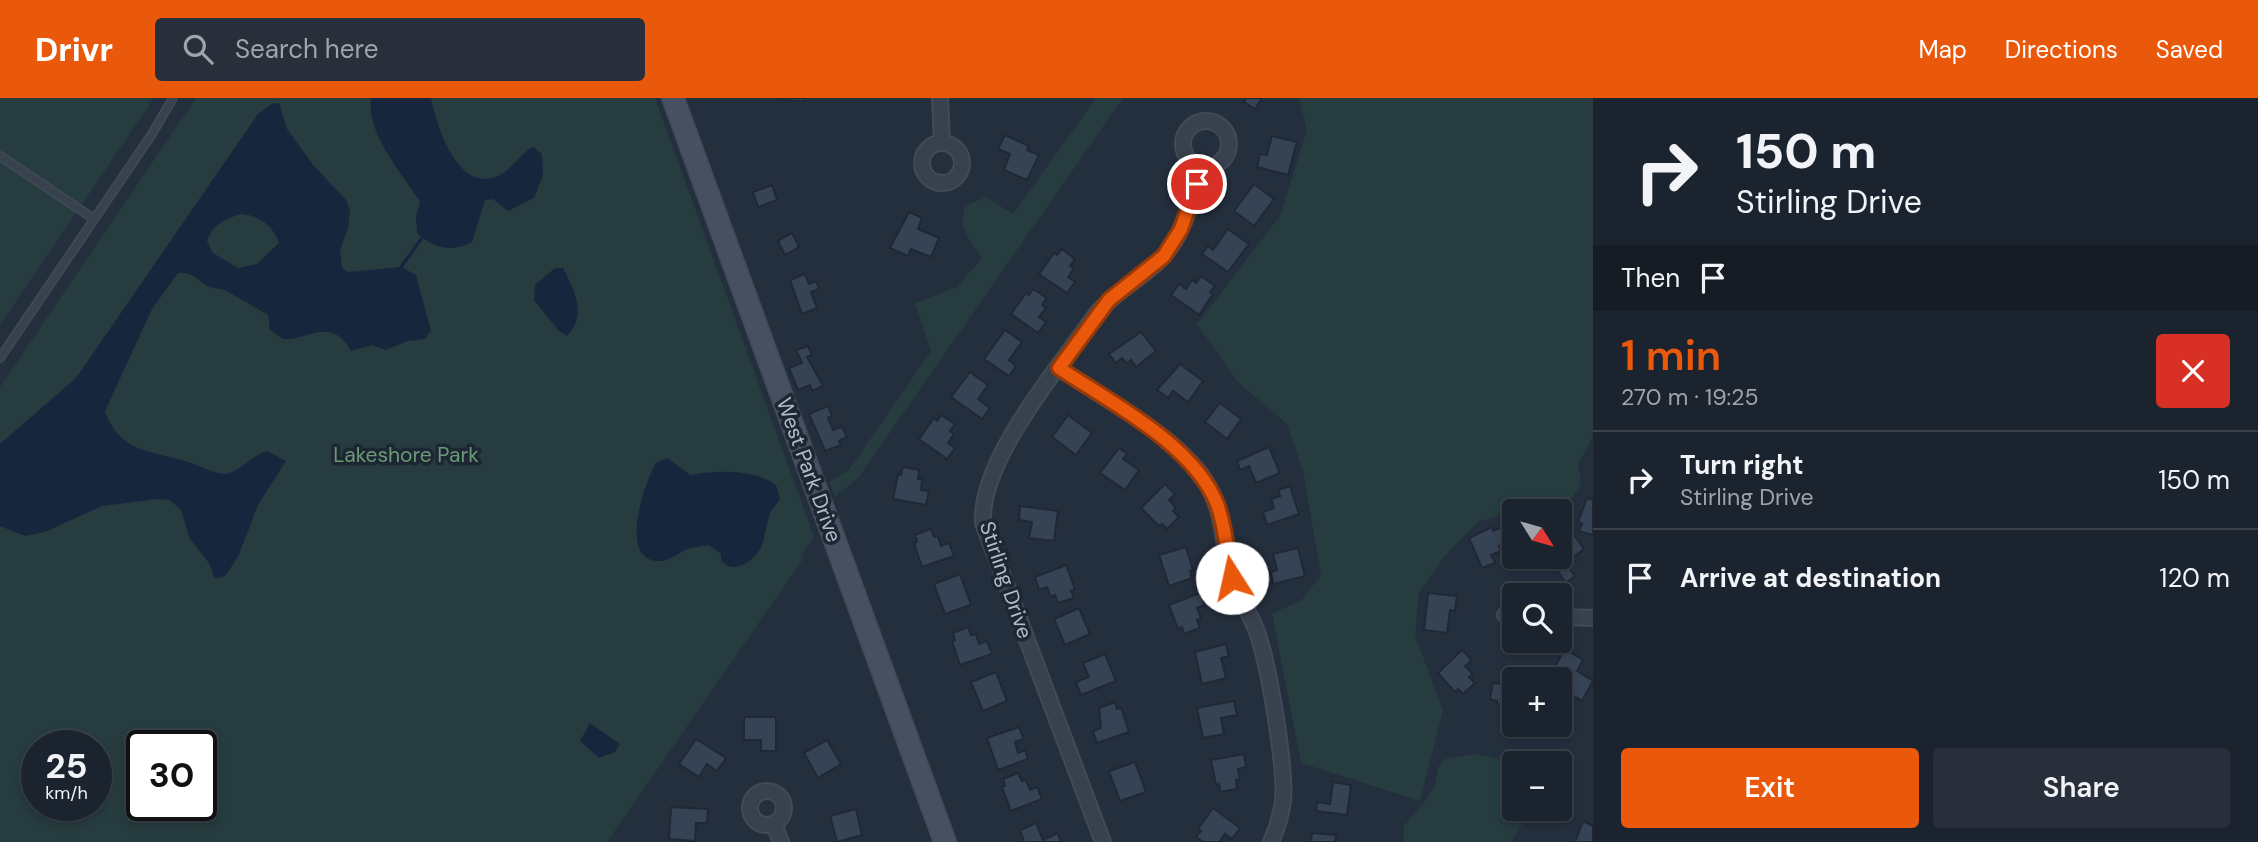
<!DOCTYPE html>
<meta charset="utf-8">
<style>
body{margin:0;font-family:"DM Sans",sans-serif;background:#282f3a;color:#f1f3f6;height:100vh;display:flex;flex-direction:column;font-size:26px;white-space:nowrap}
*{box-sizing:border-box;margin:0}
p{font-size:23px;color:#a0a4aa}
.icon{flex:none;width:38px;height:38px;fill:none;stroke:currentColor;stroke-width:2;stroke-linecap:round;stroke-linejoin:round}
.map{position:relative;flex:1;overflow:hidden}
.panel{display:flex;flex-direction:column;background:#1b232e;width:665px}
.panel>*{flex:none}
.top-card{background:#1b232e;color:#f1f3f6;overflow:hidden}
.needle{width:46px;rotate:127deg}
.tools{position:absolute;left:1502px;top:401px;display:grid;gap:14px}
.tools a{display:grid;place-items:center;width:70px;height:70px;border-radius:7px;background:#1b232e;box-shadow:0 4px 10px #0003,0 0 0 2px #39404a;font-size:35px}
.speed{position:absolute;left:21px;top:632px;display:flex;gap:14px;font-size:35px;font-weight:700;text-align:center}
.speed>*{display:grid;place-content:center;width:91px;height:91px;border-radius:50%;background:#1b232e;box-shadow:0 4px 10px #0003,0 0 0 2px #39404a;line-height:1}
.speed small{font-size:18px;font-weight:400}
.speed .limit{border:4px solid #111;border-radius:10px;background:#fff;color:#111}
.pin{position:absolute;display:grid;place-items:center;width:60px;height:60px;color:#fff;margin:-30px;border:4px solid #fff;border-radius:50%;box-shadow:0 2px 7px #0007}
.me{position:absolute;width:77px;margin:-38px;rotate:350deg;stroke-linejoin:round;filter:drop-shadow(0 0 5px #0008)}
.turn{display:flex;align-items:center;gap:24px;height:147px;padding:0 28px;font-size:32px}
.turn .icon{width:91px;height:91px;stroke-width:2.5}
.turn b{display:block;font-size:49px;line-height:60px}
.then{display:flex;align-items:center;height:66px;padding:0 28px;background:#0003;gap:14px;font-size:26px}
.round{display:grid;place-items:center;flex:none;width:74px;height:74px;border-radius:7px;background:#282f3a}
.overview{display:flex;align-items:center;justify-content:space-between;height:119px;padding:0 28px}
h1{font-size:42px;font-weight:600;line-height:52px;color:#ea580c}
.button{display:flex;gap:14px;margin-top:auto;padding:14px 28px}
.button a{flex:1;height:80px;border-radius:7px;background:#ea580c;color:#fff;font-size:28px;font-weight:600;line-height:80px;text-align:center}
.button a+a{background:#282f3a;color:#f1f3f6}
ul{padding:0;list-style:none}
li{display:flex;align-items:center;gap:21px;height:98px;padding:0 28px;border-top:2px solid #39404a}
li div{flex:1}
li b{display:block;font-size:26px}
li em{font-style:normal}
header{display:flex;align-items:center;gap:42px;box-sizing:border-box;height:98px;padding:0 35px;background:#ea580c;color:#fff}
header strong{font-size:33px}
nav{display:flex;gap:38px;margin-inline-start:auto;font-size:24px}
.search{width:490px;height:63px;background:#282f3a;display:flex;align-items:center;gap:18px;box-sizing:border-box;padding:0 24px;border-radius:7px;color:#a0a4aa;font-size:26px}
main{display:flex;flex:1;min-height:0}
.map>svg:first-child{display:block}
</style>
<header>
<strong>Drivr</strong>
<div class="search"><svg class="icon" aria-label="search" viewBox="0 0 24 24"><circle cx="10" cy="10" r="6"/><path d="M15 15l6 6"/></svg>Search here</div>
<nav><a>Map</a><a>Directions</a><a>Saved</a></nav>
</header>
<main>
<div class="map">
<svg width="1593" height="744" viewBox="0 0 1593 744">
<rect width="100%" height="100%" fill="#242f3e"/>
<!-- green -->
<g fill="#263c3f" fill-rule="evenodd">
<path d="M0,0h154l-154,227z"/>
<path d="M196,0h459l159,439 -13,19 2,3 -196,283h-607v-455zM37,648h59v59h-59zM142,648h59v59h-59z"/>
<path d="M1096,0h27l-265,380 -23,19 -6,-15 20,-12 82,-119 -16,-48 42,-16 25,-29c-12,-18 -24,-29 -17,-52l21,-9 27,17z"/>
<path d="M1299,0h294v338l-15,29 3,19 -13,21 -54,6 -36,11 -33,34 -26,36 -4,44 28,74 -23,91 -119,-38 -29,-150 29,-12 20,-26 -18,-104 -16,-47 -49,-42 -41,-58 83,-108 27,-86z"/>
<path d="M1476,656l20,4 18,9v41l12,1 -1,11 -14,22h-108l1,-16 22,-26 8,-13 5,-21 6,-7z"/>
</g>
<!-- water -->
<g fill="#17263c" fill-rule="evenodd">
<path d="M371,0h60c5,26 26,93 64,79 17,-6 24,-23 38,-30l9,7 1,21 -9,23 -26,13 -15,-12 -8,1 -13,42c-20,11 -39,6 -55,-9l-1,-17 4,-14c-19,-31 -53,-66 -49,-104z"/>
<path d="M279,5l8,26 27,37 32,34 4,10 -2,19 -8,21 2,18 6,4 53,-5 15,8 15,56 -6,8 -18,2 -21,9 -14,-5 -21,6c-19,-36 -44,-10 -68,-12l-13,-9 -2,-15c-7,-4 -37,-22 -43,-25 -6,-2 -12,-1 -17,-4 -11,-6 -16,-15 -30,-13l-26,36 -47,102c14,42 48,40 83,51 11,3 26,12 37,12 11,0 28,-19 42,-23l19,10 -28,44 -20,52 -13,19 -10,3 -6,-16 -19,-24 -9,-29 -11,-10 -13,-1 -55,7 -57,26 -20,4 -25,-10v-82l76,-66 182,-264 14,-10zM240,116c19,1 33,11 39,29l-22,21 -19,4 -25,-15 -6,-12c6,-17 17,-21 33,-27z"/>
<path d="M555,170h8c12,23 24,47 4,68l-9,-6 -24,-30 1,-15z"/>
<path d="M668,360l22,17c26,-5 65,-6 86,10l4,14c-3,5 -8,10 -10,15 -8,22 -3,40 -28,51 -9,4 -14,2 -21,-4v-7l-12,-9c-7,1 -15,2 -22,4 -11,5 -17,13 -30,12 -39,-2 -12,-80 -1,-98z"/>
<path d="M590,625l30,21 -5,8 -16,6 -19,-17z"/>
</g>
<g fill="none" stroke-linecap="round" stroke-linejoin="round">
<!-- stream -->
<path stroke="#17263c" stroke-width="3.5" d="M401,169l23,-32"/>
</g>
<!-- building -->
<g fill="#364354" stroke="#1f2835" stroke-width="2">
<path d="M778,0h27v3l-27,-1z"/>
<path d="M1246,0h16l-7,11 -11,-7z"/>
<path d="M1005,37l24,11 -2,4 12,5 -12,25 -23,-10 6,-16 -12,-5z"/>
<path d="M1272,38l25,6 -9,33 -31,-8 3,-13 7,1z"/>
<path d="M1254,86l20,15 -20,27 -20,-15z"/>
<path d="M772,87l5,15 -19,7 -5,-15z"/>
<path d="M909,114l13,6 -4,11 21,9 -8,19 -20,-8 -3,7 -18,-8z"/>
<path d="M1228,131l21,15 -21,28 -26,-18 6,-8 5,4z"/>
<path d="M792,135l7,14 -14,8 -7,-14z"/>
<path d="M1062,151l13,10 -5,7 4,2 -6,9 7,5 -8,11 -28,-19 15,-21 3,2z"/>
<path d="M805,176l4,10 7,-3 3,8 -8,3 6,16 -15,6 -12,-34z"/>
<path d="M1201,178l14,10 -5,6 3,2 -14,21 -28,-20 8,-11 7,5 6,-9 4,3z"/>
<path d="M1033,191l14,9 -5,7 4,3 -7,9 7,5 -8,11 -27,-19 15,-21 3,2z"/>
<path d="M1005,232l17,12 -13,18 7,6 -7,10 -25,-17z"/>
<path d="M1141,234l15,19 -20,16 -5,-7 -4,3 -5,-5 -6,5 -7,-9z"/>
<path d="M808,248l4,9 -5,2 16,29 -11,5 -2,-6 -12,5 -9,-22 13,-5 -6,-13z"/>
<path d="M1180,266l23,17 -15,21 -15,-11 -5,7 -11,-8z"/>
<path d="M970,274l18,13 -10,14 12,9 -8,11 -31,-22z"/>
<path d="M1220,305l21,16 -14,20 -22,-17z"/>
<path d="M828,308l4,10 -4,2 5,12 9,-3 5,10 -8,4 2,4 -16,6 -16,-37z"/>
<path d="M941,317l14,9 -5,7 4,3 -6,9 7,5 -8,11 -28,-20 15,-21 3,3z"/>
<path d="M1068,317l24,18 -16,22 -24,-18z"/>
<path d="M1269,349l11,26 -24,10 -7,-17 -9,4 -3,-9z"/>
<path d="M1119,350l8,6 -4,5 16,11 -14,20 -25,-17z"/>
<path d="M903,369l16,3 -1,9h4l-1,11 8,1 -3,14 -33,-6 5,-25 3,1z"/>
<path d="M1165,386l10,10 -6,6 7,8 -3,3 6,6 -12,12 -5,-5 -3,2 -18,-18z"/>
<path d="M1290,388l9,28 -32,11 -4,-13 11,-4 -3,-9 9,-3 -2,-6z"/>
<path d="M1587,400l6,2v35l-14,-4 3,-7 -4,-2z"/>
<path d="M1020,408l38,5 -4,30 -25,-3 3,-16 -13,-2z"/>
<path d="M1492,429l1,4 7,-3 7,15 -8,3 2,5 -10,4 4,8 -13,5 -13,-30z"/>
<path d="M931,431l3,8 4,-1 3,10 8,-3 5,13 -32,11 -8,-24 3,-1 -2,-7z"/>
<path d="M1572,434l12,17 -19,14 10,13 -9,7 -19,-27h12v-15z"/>
<path d="M1186,449l7,23 -3,1 2,7 -23,8 -10,-31z"/>
<path d="M1298,450l7,28 -32,8 -2,-12 6,-2 -4,-16z"/>
<path d="M1066,467l9,24 -4,2 3,7 -16,5 -3,-8 -4,2 -4,-10 -8,3 -4,-13z"/>
<path d="M960,476l11,31 -26,9 -11,-30z"/>
<path d="M1200,495l5,12 -8,3 4,10 -4,2 3,8 -16,6 -2,-7 -4,2 -9,-24z"/>
<path d="M1428,495l29,3 -2,15 -5,-1 -3,23 -23,-3z"/>
<path d="M1079,510l11,26 -25,11 -11,-26z"/>
<path d="M968,529l3,8 5,-1 3,10 8,-3 5,13 -32,11 -8,-24 3,-1 -2,-7z"/>
<path d="M1226,546l3,12 -8,2 5,20 -24,6 -7,-32z"/>
<path d="M1565,551l18,11 -6,11 16,10 -11,20 -23,-14 -2,-8 3,-5 -7,-4z"/>
<path d="M1462,552l10,10 -7,6 8,8 -4,3 6,6 -12,11 -5,-5 -3,3 -17,-19z"/>
<path d="M1105,556l11,27 -35,14 -5,-13 13,-5 -6,-14z"/>
<path d="M996,574l11,29 -24,10 -12,-29z"/>
<path d="M1514,575l14,3 -1,3h-13v28l-17,-3v-3l-7,-2 3,-16 8,1 1,-4 11,1z"/>
<path d="M1234,603l3,14 -16,3 3,16 -21,4 -6,-30z"/>
<path d="M1115,604l2,7 4,-1 8,24 -32,11 -4,-12 8,-3 -2,-20z"/>
<path d="M744,619h32v34h-15v-11h-17z"/>
<path d="M1019,629l5,12 -9,3 3,11 7,-3 3,9 -30,11 -11,-32z"/>
<path d="M696,641l30,19 -9,13 -10,-7 -8,13 -20,-13z"/>
<path d="M827,642l14,24 -23,14 -14,-25z"/>
<path d="M1244,656l2,13 -8,2 2,10 -4,1 1,9 -17,3 -1,-8 -3,1 -5,-25z"/>
<path d="M1135,664l11,30 -26,9 -11,-30z"/>
<path d="M1018,675l4,8 4,-1 4,10 7,-3 5,12 -31,12 -9,-24 3,-1 -2,-7z"/>
<path d="M1333,684l18,3 -4,30 -31,-4 1,-9 13,2z"/>
<path d="M671,709l37,2 -1,14h-11l-1,18 -26,-2z"/>
<path d="M1213,710l27,20 -8,11 -7,-5 -6,8h-15l-8,-5 5,-6 -3,-2z"/>
<path d="M856,711l6,26 -25,7 -7,-26z"/>
<path d="M1583,723l10,5v16h-18z"/>
<path d="M1036,725l7,17 15,-7 3,9h-37l-4,-12z"/>
<path d="M1312,735l24,2 -1,7h-24z"/>
</g>
<g fill="none" stroke-linecap="round" stroke-linejoin="round">
<defs>
<g id="lane">
<path d="M0,58l94,63"/>
<path d="M0,260l152,-224 21,-36"/>
</g>
<g id="street">
<path d="M940,0l2,44"/>
<circle cx="1206" cy="46" r="23"/>
<circle cx="942" cy="65" r="20"/>
<path d="M1059,270c44,30 108,63 141,105 25,33 21,69 32,106 6,19 19,35 25,53 12,34 29,135 26,169 -2,14 -6,28 -12,41"/>
<path d="M1505,517h9"/>
<path d="M1559,519l34,1"/>
<circle cx="767" cy="710" r="17"/>
<path d="M774,726l7,18"/>
<path d="M1103,744l-120,-319c-4,-63 77,-157 113,-209 19,-22 43,-34 63,-53 25,-24 33,-62 43,-94"/>
</g>
<path id="secondary" d="M673,0l272,744"/>
</defs>
<!-- lane casing -->
<use href="#lane" stroke="#414a57" stroke-width="10"/>
<!-- street casing -->
<use href="#street" stroke="#414a57" stroke-width="18"/>
<!-- secondary casing -->
<use href="#secondary" stroke="#414a57" stroke-width="24"/>
<!-- lane -->
<use href="#lane" stroke="#38414e" stroke-width="7"/>
<!-- street -->
<use href="#street" stroke="#38414e" stroke-width="14"/>
<!-- secondary -->
<use href="#secondary" stroke="#465061" stroke-width="21"/>
</g>
<g fill="none" stroke-linecap="round" stroke-linejoin="round">
<defs>
<path id="route" d="M1197,86l-16,45 -17,27 -55,44 -50,68c52,35 134,76 158,136 9,24 10,50 15,74"/>
</defs>
<!-- route casing -->
<use href="#route" stroke="#983908" stroke-width="18"/>
<!-- route -->
<use href="#route" stroke="#ea580c" stroke-width="12"/>
</g>
<g text-anchor="middle" dominant-baseline="central" stroke-width="7" stroke-linejoin="round" paint-order="stroke">
<!-- park labels -->
<g font-size="21" fill="#6b9a76" stroke="#1d2633">
<text x="406" y="357">Lakeshore Park</text>
</g>
<!-- street labels -->
<g font-size="21" fill="#b4bcc9" stroke="#1d2633">
<text transform="translate(809 372) rotate(70)">West Park Drive</text>
<text transform="translate(1006 482) rotate(71)">Stirling Drive</text>
</g>
</g>
</svg>
<div class="tools">
<a><svg class="needle" viewBox="-14 -14 28 28"><path d="M0-13l5 13h-10z" fill="#e53935"/><path d="M0 13l5-13h-10z" fill="#a0a4aa"/></svg></a>
<a><svg class="icon" aria-label="search" viewBox="0 0 24 24"><circle cx="10" cy="10" r="6"/><path d="M15 15l6 6"/></svg></a>
<a>+</a>
<a>−</a>
</div>
<div class="speed"><div>25<small>km/h</small></div><div class="limit">30</div></div>
<div class="pin" style="left:1197px;top:86px;background:#d93025"><svg class="icon" aria-label="arrive" viewBox="0 0 24 24"><path d="M6 21V4h12l-3 4 3 4H6"/></svg></div>
<svg class="me" style="left:1232px;top:480px" viewBox="-20 -20 40 40"><circle r="19" fill="#fff"/><path d="M0-13L10 11 0 6-10 11z" fill="#ea580c"/></svg>
</div>
<section class="panel">
<div class="top-card">
<div class="turn"><svg class="icon" aria-label="right" viewBox="0 0 24 24"><path d="M7 20v-9h11M14 6l5 5-5 5"/></svg><div><b>150 m</b>Stirling Drive</div></div>
<div class="then">Then<svg class="icon" aria-label="arrive" viewBox="0 0 24 24"><path d="M6 21V4h12l-3 4 3 4H6"/></svg></div>
</div>
<div class="overview"><div><h1>1 min</h1><p>270 m · 19:25</p></div><a class="round" style="background:#d93025;color:#fff"><svg class="icon" aria-label="close" viewBox="0 0 24 24"><path d="M6 6l12 12M18 6L6 18"/></svg></a></div>
<ul>
<li><svg class="icon" aria-label="right" viewBox="0 0 24 24"><path d="M7 20v-9h11M14 6l5 5-5 5"/></svg><div><b>Turn right</b><p>Stirling Drive</p></div><em>150 m</em></li>
<li><svg class="icon" aria-label="arrive" viewBox="0 0 24 24"><path d="M6 21V4h12l-3 4 3 4H6"/></svg><div><b>Arrive at destination</b></div><em>120 m</em></li>
</ul>
<div class="button"><a>Exit</a><a>Share</a></div>
</section>
</main>
